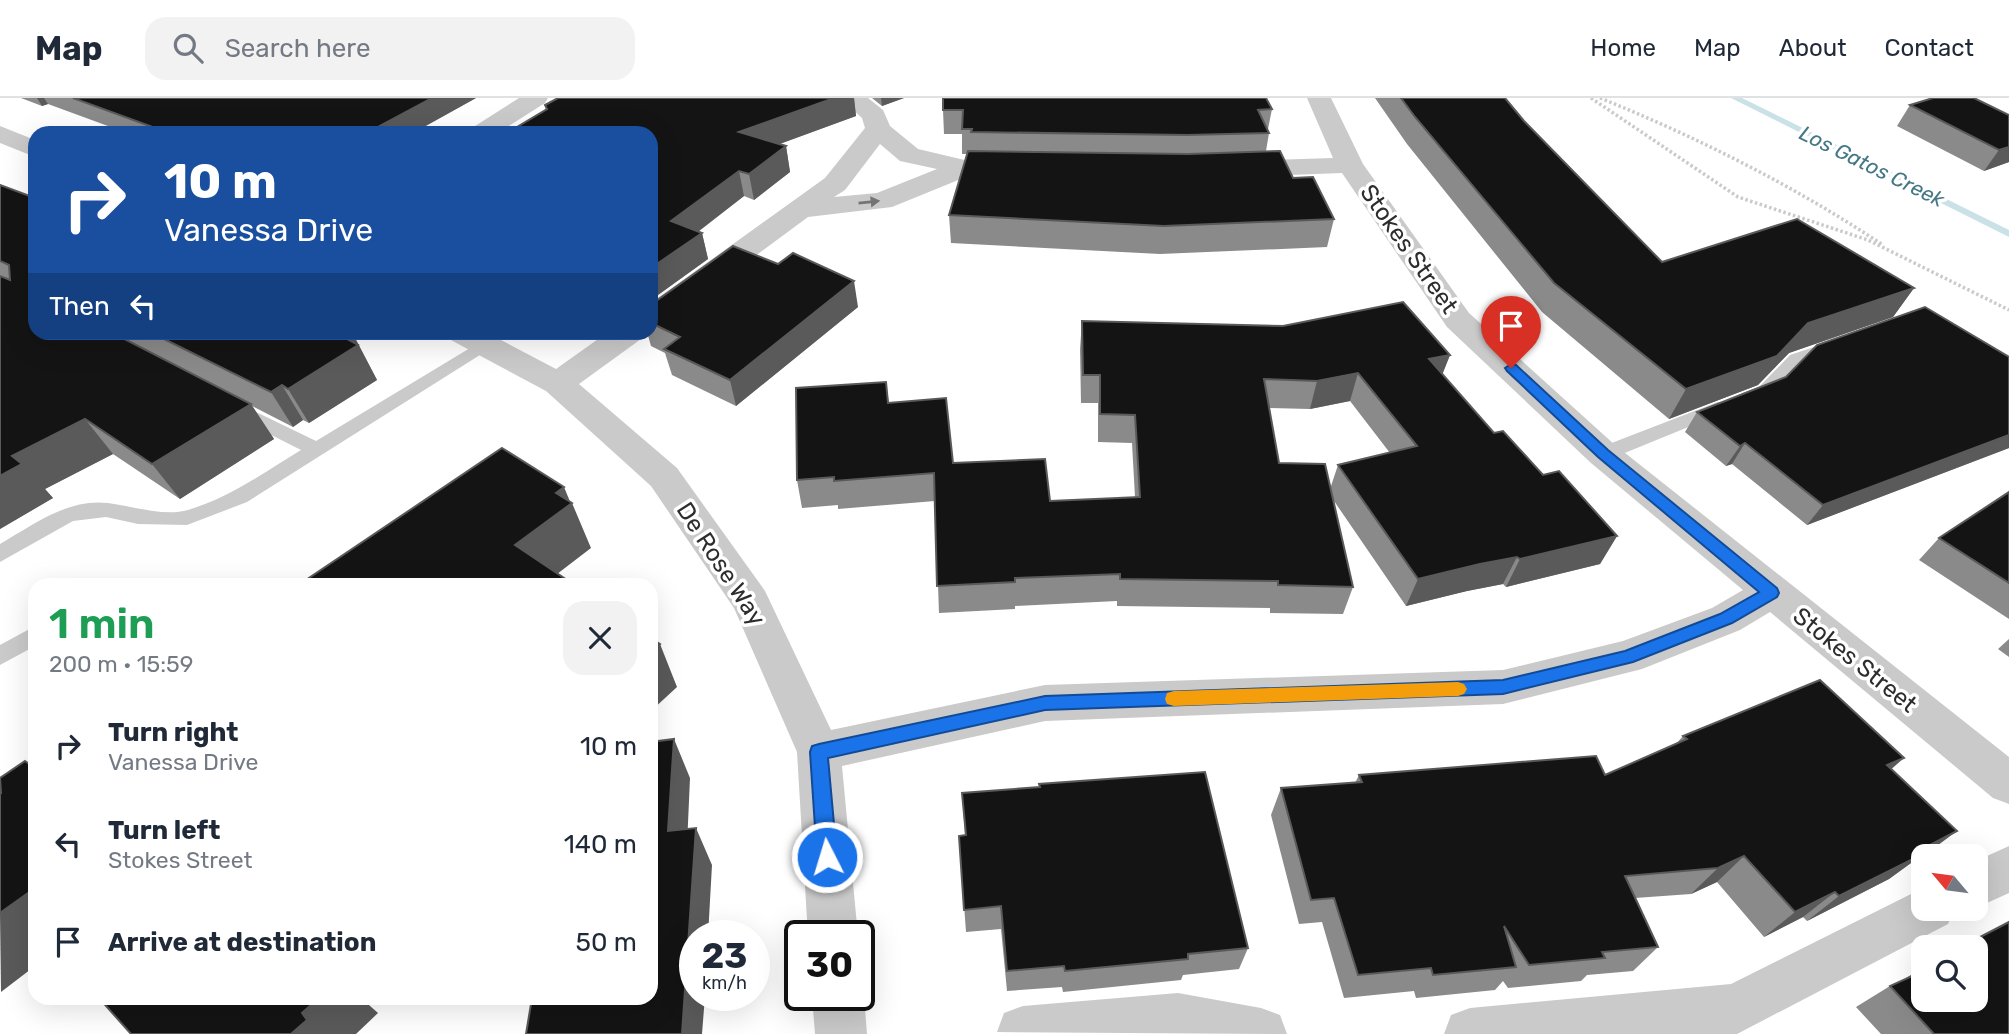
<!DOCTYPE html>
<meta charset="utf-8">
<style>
body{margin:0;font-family:Rubik,sans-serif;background:#f2f2f3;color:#1f2937;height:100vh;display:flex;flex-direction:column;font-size:26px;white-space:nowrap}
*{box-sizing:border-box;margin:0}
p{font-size:23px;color:#747a83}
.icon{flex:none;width:38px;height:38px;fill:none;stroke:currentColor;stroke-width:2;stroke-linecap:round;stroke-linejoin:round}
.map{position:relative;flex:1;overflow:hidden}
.sheet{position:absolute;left:28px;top:480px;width:630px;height:427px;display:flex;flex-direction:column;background:#fff;border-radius:21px;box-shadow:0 7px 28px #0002}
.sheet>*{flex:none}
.top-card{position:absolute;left:28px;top:28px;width:630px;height:214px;border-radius:21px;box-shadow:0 7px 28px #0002;background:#1a4fa0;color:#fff;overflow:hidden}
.needle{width:46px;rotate:299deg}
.controls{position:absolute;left:1911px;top:746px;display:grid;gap:14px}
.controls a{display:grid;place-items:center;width:77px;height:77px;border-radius:14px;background:#fff;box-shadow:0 7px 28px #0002;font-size:35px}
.speed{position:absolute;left:679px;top:822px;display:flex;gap:14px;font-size:35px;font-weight:700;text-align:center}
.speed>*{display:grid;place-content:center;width:91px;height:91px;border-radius:50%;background:#fff;box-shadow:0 7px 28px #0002;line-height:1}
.speed small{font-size:18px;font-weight:400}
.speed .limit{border:4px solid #111;border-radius:10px;background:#fff;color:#111}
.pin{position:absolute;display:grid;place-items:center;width:60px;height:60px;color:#fff;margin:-72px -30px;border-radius:50% 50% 50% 0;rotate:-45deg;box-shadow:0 0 7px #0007}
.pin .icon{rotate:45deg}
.me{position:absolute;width:77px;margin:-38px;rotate:355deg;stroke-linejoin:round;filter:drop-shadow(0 0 5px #0008)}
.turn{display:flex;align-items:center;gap:24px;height:147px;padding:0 21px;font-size:32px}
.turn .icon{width:91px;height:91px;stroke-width:2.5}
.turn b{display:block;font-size:49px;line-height:60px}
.then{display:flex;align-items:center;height:66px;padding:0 21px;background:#0003;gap:14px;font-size:26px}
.round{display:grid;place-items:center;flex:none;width:74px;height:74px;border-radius:21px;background:#f2f2f3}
.head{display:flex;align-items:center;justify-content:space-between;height:119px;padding:0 21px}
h1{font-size:42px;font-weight:600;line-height:52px;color:#1e9e55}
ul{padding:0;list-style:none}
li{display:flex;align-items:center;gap:21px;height:98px;padding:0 21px}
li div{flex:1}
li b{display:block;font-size:26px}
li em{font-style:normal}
header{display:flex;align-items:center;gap:42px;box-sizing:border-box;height:98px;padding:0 35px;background:#fff;border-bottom:2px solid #e0e1e3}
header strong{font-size:33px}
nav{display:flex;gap:38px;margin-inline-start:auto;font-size:24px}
.search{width:490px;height:63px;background:#f2f2f3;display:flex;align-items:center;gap:18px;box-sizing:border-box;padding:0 24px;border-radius:21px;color:#747a83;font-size:26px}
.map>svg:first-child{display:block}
</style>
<header>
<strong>Map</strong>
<div class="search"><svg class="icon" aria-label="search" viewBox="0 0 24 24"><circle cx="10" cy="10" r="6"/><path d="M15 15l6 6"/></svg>Search here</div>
<nav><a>Home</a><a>Map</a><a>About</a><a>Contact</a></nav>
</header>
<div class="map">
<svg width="2009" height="936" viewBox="0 0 2009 936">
<rect width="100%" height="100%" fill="#fff"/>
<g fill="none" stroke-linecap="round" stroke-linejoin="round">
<!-- stream -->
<path fill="#c9e1e7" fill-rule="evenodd" d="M1731,0h11l267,132v7z"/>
<!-- path -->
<g stroke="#cacaca" stroke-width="3.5" stroke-dasharray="2.5 2.5" stroke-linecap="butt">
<path d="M1591,0l147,99 130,43 141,70"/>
<path d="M1600,0c99,40 194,88 283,147"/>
</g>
<!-- service -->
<g fill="#cacaca" fill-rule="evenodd">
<path d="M485,241l9,5 -3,4 -244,154 -60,23 -49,-1 -32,-7 -33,4 -73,41v-18c33,-19 68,-46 108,-41 25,3 55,14 80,7 41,-12 77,-38 113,-60l-69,-35 -2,-4 2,-4h14l70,34z"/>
<path d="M1835,242l6,1 3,4 -3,4 -39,14 -31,32 -23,8 -9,-6 3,-4 17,-6 31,-32z"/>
<path d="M1718,304l7,2 2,4 -2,4 -115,47h-14l-3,-5 3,-5z"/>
<path d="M35,528v20l-35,19v-20z"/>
</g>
<!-- minor -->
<g fill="#cacaca" fill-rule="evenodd">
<path d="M519,0h29l-3,5 -47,30h-30l4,-5z"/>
<path d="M840,0h28l15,12 7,16 28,23 55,13 4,6 -4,6 -81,33 -84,10 -146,108 -11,2v-24l174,-125 40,-50 -3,-10zM880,46l20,17 37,8 -60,24 -43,4 11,-7z"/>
<path d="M1307,0h24l32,66 106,149 146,132 394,312v47l-16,-6 -223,-186 -30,18 -98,39 -139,35 -458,17 -203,45 16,170h-50l-11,-184 -63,-144 -83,-122 -105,-95 -97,-52 -4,-7h41l70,37 52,-37h37l-4,7 -62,45 98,84 88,123 66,139 214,-45 458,-15 120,-29 89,-33 31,-18 -152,-127 -144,-136 -105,-154 -106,4 -9,-2 -4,-6 4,-6 9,-2 97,-3z"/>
<path d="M0,28l35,14v17l-35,-14z"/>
<path d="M2009,748v47l-33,15v-47z"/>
<path d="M1923,790v20h32l-7,16 -211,110h-293l7,-19 19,-7 261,-24z"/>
<path d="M859,887l5,11 3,38h-52l-3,-38h47z"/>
<path d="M1178,895l83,15 19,7 7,19 -290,-2 7,-19 19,-7z"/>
</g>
</g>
<!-- wall -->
<g fill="#8a8a8a" fill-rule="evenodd">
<path d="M21,0h455l-63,35h-286l-79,-29 -6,2z"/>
<path d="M558,0h296l2,18 -77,28 7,2 4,26 -36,28 -10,-4 -46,36 4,1 6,26 -57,41v-167l-105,-23 -1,-5z"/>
<path d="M872,0h32l-22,8z"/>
<path d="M1375,0h130l19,23 138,141 252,26 -21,29 -104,36 -31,32 -89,34 -127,-107 -135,-168z"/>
<path d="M1910,7l99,10v47l-25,9 -87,-45z"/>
<path d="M1272,11l-4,20 1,4 -3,18 68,68 -7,28 -167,7 -209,-11 -2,-28 18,-61h-5v-20h-18l-1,-24z"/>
<path d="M0,87l35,147h312l7,4 23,44 -68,43 -6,-3 -10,7 -41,-21 22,33 -94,60 -67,-45 -68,35 8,9 -53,31z"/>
<path d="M651,204l207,5 -122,99 -64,-31 -7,-22 -14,-7 -4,-14h4z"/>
<path d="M1082,223l368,34 -8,19 52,59 123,103 -17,28 -94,23 -3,-3 -36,7 -61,15 -74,-108 21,89 -10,27 -73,-1v-5l-153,-2v-5l-102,5v3l-76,4 -4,-112 -97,8v-4l-36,3 -5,-28 89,-98 3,21 64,60 97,38 85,-4 -3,-54 -34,-1v-39h-17l-1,-54zM1350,303l40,52 -52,12 -8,24 -51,-26 -10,-55 41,1z"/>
<path d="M2009,259v91l-202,77 -75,-61 -6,2 -41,-34 12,-20z"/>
<path d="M2009,394v127l-90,-59 20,-22z"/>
<path d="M2009,541v18l-11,-8z"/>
<path d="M1683,638l208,33 31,88 -11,6 -22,16 -82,42 -4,-4 -39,20 -47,-55 -26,12 -56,4 23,49 -25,24 -46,4 -6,6 -73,7 -5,-7 -8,9 -79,8 -2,-7 -70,7 -22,-76 -23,2 -28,-109 10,-27 74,-5 4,-8h246l71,-31z"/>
<path d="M962,695l286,155 -9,21 -56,6 -2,5 -118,12 -1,-5 -55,4 -6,-62 -35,3 -7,-96 6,-1z"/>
<path d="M1923,869v32l86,35h-128l-25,-27 34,-21 13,-6z"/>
</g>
<!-- shaded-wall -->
<g fill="#5a5a5a">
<path d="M37,0h7l4,6 -6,2z"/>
<path d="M432,0h44l-63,35h-46z"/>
<path d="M834,0h20l2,18 -112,41 -5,-25z"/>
<path d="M881,0h23l-22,8z"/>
<path d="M786,48l4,26 -36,28 -5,-26z"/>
<path d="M2009,49v15l-25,9 15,-21z"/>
<path d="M739,73l5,25 -66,51 -7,-26z"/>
<path d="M702,135l6,26 -57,41v-32z"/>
<path d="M854,183l4,26 -122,99 -6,-26z"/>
<path d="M1914,190l-21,29 -104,36 -31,32 -89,34 17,-30 122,-66z"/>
<path d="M354,238l23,44 -68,43 -21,-34z"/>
<path d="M1450,257l-11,28 -10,-24z"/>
<path d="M1358,275l-8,28 -40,8 7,-28z"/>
<path d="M282,287l21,35 -10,7 -22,-35z"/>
<path d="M251,306l23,35 -94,60 -28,-35z"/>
<path d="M85,321l28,35 -68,35 8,9 -53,31v-53l12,-20z"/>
<path d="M2009,337v13l-202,77 16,-20z"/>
<path d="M1745,345l-13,21 -6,2 14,-20z"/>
<path d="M564,389l7,17 1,-1 19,45 -47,36 -29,-39 41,-52z"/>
<path d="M1617,438l-17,28 -94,23 14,-28z"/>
<path d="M1517,459l-14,27 -36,7 -61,15 12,-27 62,-15z"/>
<path d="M660,546l17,43 -26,24v-59z"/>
<path d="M674,641l16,39 -4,90 -18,-37z"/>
<path d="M1904,660l-32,28 15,-21z"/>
<path d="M696,730l16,37 -4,71h-13v60h10l-3,38h-20z"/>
<path d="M1957,733l-35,26 -11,6 -22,16 -82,42 32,-25 81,-46z"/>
<path d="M1744,758l-27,26 -26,12 27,-26z"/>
<path d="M35,790v78l-34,26 -1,-79z"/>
<path d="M1835,794l-32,25 -39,20 31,-25z"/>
<path d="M319,900h42l17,15 -22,21h-65l11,-21z"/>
</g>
<!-- building -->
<g fill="#141414" stroke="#5a5a5a" stroke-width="2">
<path d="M73,0h359l-65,35h-198z"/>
<path d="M558,0h276l-95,34 47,14 -37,28 -10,-3 -68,50 31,12 -51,35v-135h-144l40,-24 -2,-4z"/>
<path d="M943,0h323l6,11 -14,1 11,23 -82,2 -216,-3 1,-3h-10l1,-19h-20z"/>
<path d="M1401,0h104l19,23 138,141 135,-43 117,69 -106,35 -31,33 -91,33 -132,-106 -139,-166z"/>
<path d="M1933,0h41l35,17v32l-10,3 -89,-45z"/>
<path d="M968,53l220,3 92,-3 13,27 20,-1 21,42 -170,7 -215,-11z"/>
<path d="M0,87l35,13v134h76l140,72 -99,60 -67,-45 -73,37 10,8 -22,12v-200l10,4 -1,-15 -9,-4z"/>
<path d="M733,148l45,18 15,-11 61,28 -124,99 -66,-31 16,-12 -29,-14v-9l3,-2 -3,-2v-8l5,-1z"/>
<path d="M1403,204l47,53 -21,4 65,74 9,-2 40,44 16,-4 58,65 -97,23 -3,-2 -37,7 -62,15 -80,-114 79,-19 -59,-73 -41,8 -53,-2 15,84 46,1 28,123 -75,-2v-4l-158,-2v-5l-105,4v4l-78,4 -3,-113 -100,8v-4l-37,3 -1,-92 90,-6 2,21 58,-5 7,65 92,-4 5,42 90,-4 -5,-82 -35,-1v-39h-17l-1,-54 201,5z"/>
<path d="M1925,209l84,50v78l-186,70 -78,-62 -5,3 -43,-34 89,-35 31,-32z"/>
<path d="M150,234h197l7,4 -5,4 9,5 -70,44 -6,-4 -11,7z"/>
<path d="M502,350l62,39 -8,6 16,10 -57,42 58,39h-273z"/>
<path d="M2009,394v91l-70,-45z"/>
<path d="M651,540l9,6 -9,8z"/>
<path d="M1820,582l84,78 -17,7 70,66 -37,19 3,4 -84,42 -4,-4 -40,20 -51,-56 -26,12 -93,8 33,71 -56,5 3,6 -76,7 -25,-39 12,41 -83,8 -2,-7 -73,7 -24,-77 -23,2 -30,-112 81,-6 -3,-7 237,-19 9,19 82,-36 -4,-3z"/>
<path d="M674,641l-6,92 28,-3 -14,206h-156l6,-36h119v-256z"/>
<path d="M25,663l7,5 3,-2v124l-35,25v-119l1,-1 -1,-15z"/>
<path d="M1205,674l43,176 -60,6v5l-123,12 -1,-5 -57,5 -6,-65 -37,4 -5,-74 7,-1 -4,-42 78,-6 -1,-3z"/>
<path d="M2009,824v112h-75l-44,-48 33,-15v28h53v-52h-15z"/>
<path d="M99,900h220l-17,15 5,7 -16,14h-160z"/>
</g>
<!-- one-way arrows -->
<defs><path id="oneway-solid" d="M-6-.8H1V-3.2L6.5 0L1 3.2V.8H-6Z" transform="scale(1.75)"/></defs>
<use fill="#747474" href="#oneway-solid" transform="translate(869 104) rotate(-6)"/>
<!-- route -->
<path fill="#1a73e8" stroke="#114b97" stroke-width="2" d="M1511,266l5,1 92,85 169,138 2,5 -2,4 -45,26 -99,39 -130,32 -458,16 -217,48 9,99 -3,7 -7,2 -7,-2 -3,-7 -7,-105 2,-6 7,-2 226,-48 458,-16 122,-29 95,-37 39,-22 -161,-135 -91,-86 -2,-3z"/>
<!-- slow -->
<path fill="#f59e0b" d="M1458,584l6,2 3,5 -3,5 -6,2 -284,10 -7,-2 -2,-5 2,-6 7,-2z"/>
<g text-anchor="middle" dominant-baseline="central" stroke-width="7" stroke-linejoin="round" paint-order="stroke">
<!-- far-water labels -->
<g font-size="21" font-style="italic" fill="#447886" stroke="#fff">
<text transform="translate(1872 68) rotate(26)">Los Gatos Creek</text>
</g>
<!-- street labels -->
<g font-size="24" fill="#2d2d2d" stroke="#fff">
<text transform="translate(1409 151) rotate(55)">Stokes Street</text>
<text transform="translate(721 466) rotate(57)">De Rose Way</text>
<text transform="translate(1855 562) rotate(39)">Stokes Street</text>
</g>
</g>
</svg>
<div class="controls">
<a><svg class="needle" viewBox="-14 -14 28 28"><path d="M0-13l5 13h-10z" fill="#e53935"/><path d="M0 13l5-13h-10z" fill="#747a83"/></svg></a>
<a><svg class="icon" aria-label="search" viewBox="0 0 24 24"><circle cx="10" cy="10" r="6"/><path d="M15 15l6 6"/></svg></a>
</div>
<div class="speed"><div>23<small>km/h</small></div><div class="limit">30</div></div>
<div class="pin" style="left:1511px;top:270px;background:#d93025"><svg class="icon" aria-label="arrive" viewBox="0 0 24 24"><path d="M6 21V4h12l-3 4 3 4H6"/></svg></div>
<svg class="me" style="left:827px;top:759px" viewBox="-20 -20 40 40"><circle r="17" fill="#1a73e8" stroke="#fff" stroke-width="3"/><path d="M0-11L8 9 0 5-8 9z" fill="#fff"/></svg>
<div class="top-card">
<div class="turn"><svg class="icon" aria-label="right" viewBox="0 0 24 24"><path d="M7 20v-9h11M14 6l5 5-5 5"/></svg><div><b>10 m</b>Vanessa Drive</div></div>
<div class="then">Then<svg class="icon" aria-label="left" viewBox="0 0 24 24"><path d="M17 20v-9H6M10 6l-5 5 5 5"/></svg></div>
</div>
<section class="sheet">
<div class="head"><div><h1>1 min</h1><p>200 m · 15:59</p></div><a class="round"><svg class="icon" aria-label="close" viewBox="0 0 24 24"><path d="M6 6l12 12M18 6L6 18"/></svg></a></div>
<ul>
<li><svg class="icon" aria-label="right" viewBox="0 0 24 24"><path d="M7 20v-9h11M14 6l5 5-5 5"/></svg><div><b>Turn right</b><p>Vanessa Drive</p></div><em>10 m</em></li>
<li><svg class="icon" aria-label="left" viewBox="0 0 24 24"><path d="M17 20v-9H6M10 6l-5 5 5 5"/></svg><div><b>Turn left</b><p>Stokes Street</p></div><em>140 m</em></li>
<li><svg class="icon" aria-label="arrive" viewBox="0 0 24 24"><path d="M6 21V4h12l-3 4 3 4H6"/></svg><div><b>Arrive at destination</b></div><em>50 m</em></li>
</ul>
</section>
</div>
